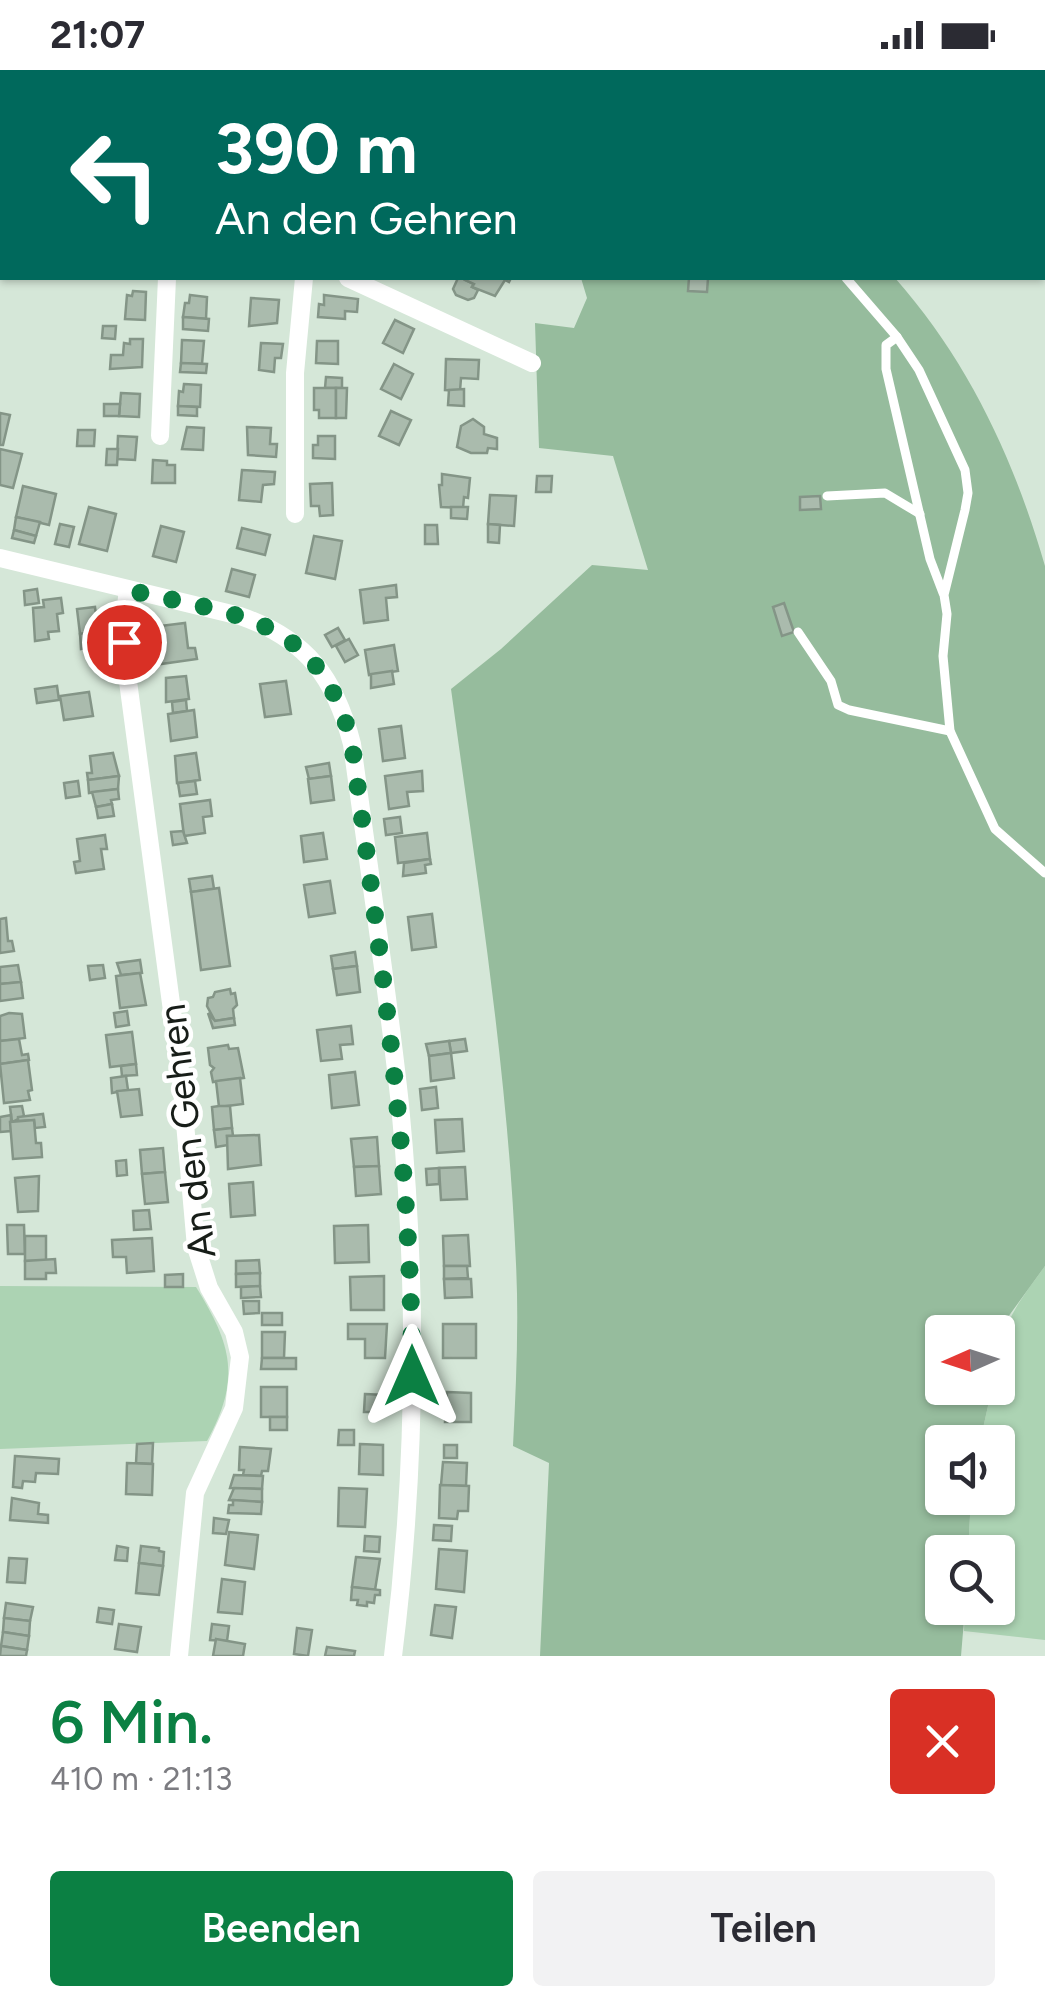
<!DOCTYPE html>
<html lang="de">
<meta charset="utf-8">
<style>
body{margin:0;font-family:Figtree,sans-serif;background:#f2f2f3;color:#2b2b33;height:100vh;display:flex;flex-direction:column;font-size:38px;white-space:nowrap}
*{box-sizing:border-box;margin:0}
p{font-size:32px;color:#7c7c81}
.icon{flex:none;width:55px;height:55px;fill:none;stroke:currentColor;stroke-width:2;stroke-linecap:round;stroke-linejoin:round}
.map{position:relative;height:1586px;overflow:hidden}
.panel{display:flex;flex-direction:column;background:#fff;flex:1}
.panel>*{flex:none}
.guide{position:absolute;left:0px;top:0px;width:1045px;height:210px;box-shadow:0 2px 8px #0004;background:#00695c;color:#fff;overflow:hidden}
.needle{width:65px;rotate:267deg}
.buttons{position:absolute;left:925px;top:1245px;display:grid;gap:20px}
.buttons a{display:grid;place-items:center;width:90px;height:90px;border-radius:10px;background:#fff;box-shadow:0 2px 8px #0004;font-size:50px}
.pin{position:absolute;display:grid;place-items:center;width:85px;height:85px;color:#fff;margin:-42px;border:5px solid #fff;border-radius:50%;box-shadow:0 2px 10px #0007}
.me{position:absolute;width:110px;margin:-55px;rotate:0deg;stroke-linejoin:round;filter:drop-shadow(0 0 8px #0008)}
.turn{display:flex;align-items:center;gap:35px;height:210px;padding:0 50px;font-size:45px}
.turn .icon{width:130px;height:130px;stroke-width:2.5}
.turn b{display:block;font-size:70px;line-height:85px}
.round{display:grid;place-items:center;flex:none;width:105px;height:105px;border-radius:10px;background:#f2f2f3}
.summary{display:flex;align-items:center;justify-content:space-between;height:170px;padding:0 50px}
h1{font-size:60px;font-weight:600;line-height:75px;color:#0b8043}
.primary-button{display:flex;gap:20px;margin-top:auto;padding:20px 50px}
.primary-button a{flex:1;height:115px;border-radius:10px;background:#0b8043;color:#fff;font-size:40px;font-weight:600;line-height:115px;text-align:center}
.primary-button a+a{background:#f2f2f3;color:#2b2b33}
.status{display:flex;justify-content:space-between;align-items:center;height:70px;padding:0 50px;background:#fff;direction:ltr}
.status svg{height:28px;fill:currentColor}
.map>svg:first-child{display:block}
</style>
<div class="status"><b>21:07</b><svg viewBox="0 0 49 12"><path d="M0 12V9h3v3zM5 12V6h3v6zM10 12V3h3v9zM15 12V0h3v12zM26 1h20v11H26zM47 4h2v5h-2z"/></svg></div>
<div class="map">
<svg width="1045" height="1586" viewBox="0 0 1045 1586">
<rect width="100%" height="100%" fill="#d5e7d8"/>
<!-- green -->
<g fill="#acd3b3">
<path d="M1045,1196v374l-81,-9 1,-23h33v-56h-30l3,-54h27v-56h-18l12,-54h6c0,-61 13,-75 47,-122z"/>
<path d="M0,1216l196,1c36,58 45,92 11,154l-207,8z"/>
</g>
<!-- forest -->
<g fill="#96bc9d">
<path d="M315,0h369l3,2h-372z"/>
<path d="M581,208h314c74,84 119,181 150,288v700l-37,51 -10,45v-30h-56v56h50l-12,54h-38v56h29l-3,54h-26v56h23l-4,48h-421l9,-193 -36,-17c3,-60 6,-121 3,-182 -8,-193 -39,-384 -65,-575l50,-40 91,-84 56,5 -35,-114 -74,-8 -4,-125 39,5 13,-30z"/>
</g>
<!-- building -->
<g fill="#aabbad" stroke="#849587" stroke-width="2.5">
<path d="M458,208h8l-1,2 9,4 -2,3 6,3 -4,8 -6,2 -12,-5 -3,-6z"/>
<path d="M466,208h45l-2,4 -4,-2 -10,16 -23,-9 2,-3 -9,-4z"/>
<path d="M689,208h19l-1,14 -19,-1z"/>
<path d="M133,221l13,1 -1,28 -20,-1 2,-24 5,1z"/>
<path d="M190,225l17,2 -1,22 -23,-2 2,-14h4z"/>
<path d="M324,225l34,4 -1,13 -12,-1v8l-27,-2 1,-13 5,1z"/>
<path d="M251,228l28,2 -2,23 -28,3z"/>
<path d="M183,247l26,2 -1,12 -25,-2z"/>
<path d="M395,250l19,9 -11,24 -20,-10z"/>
<path d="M103,256h13l-1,13 -13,-1z"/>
<path d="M130,269h13l-1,28 -32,2 1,-14h12l1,-12 6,1z"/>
<path d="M182,270l22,1 -2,23 -21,-1z"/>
<path d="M317,271h21v23l-22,-1z"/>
<path d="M261,273l22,1 -2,14h-6l-1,14 -15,-2z"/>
<path d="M446,289l33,1 -1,19 -17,-1 -1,13 -15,-1z"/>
<path d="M181,293l26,1 -1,9 -26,-1z"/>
<path d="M394,294l19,10 -12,25 -20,-10z"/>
<path d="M326,307l16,1v10h-17z"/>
<path d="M184,314l17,1 -1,22 -22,-1 1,-15 4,1z"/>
<path d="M314,318h22v30h-17v-8h-5z"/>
<path d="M336,318h11l-1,30h-10z"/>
<path d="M464,319v17l-16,-1 1,-15z"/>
<path d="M121,323l19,1 -1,23 -20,-1z"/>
<path d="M104,334h16l-1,12h-15z"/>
<path d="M178,336l19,1v9l-19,-1z"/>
<path d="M391,341l20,9 -12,25 -20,-9z"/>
<path d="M0,343l10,2 -7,30h-3z"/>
<path d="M473,349l11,8v7l13,4v11l-9,-1 -1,5h-16l-14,-6 4,-21z"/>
<path d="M187,357l17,1 -1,22 -21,-1z"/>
<path d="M247,357l24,1 -1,16h7l-1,13 -28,-2z"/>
<path d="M78,360h17l-1,16h-17z"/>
<path d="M118,366l19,1 -2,23 -18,-1z"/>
<path d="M318,366h17v23l-22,-1v-13h5z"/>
<path d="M0,379l22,5 -9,34 -13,-3z"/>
<path d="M107,379h11l-1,16h-11z"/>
<path d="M153,390l14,1v4h8v18h-23z"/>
<path d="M242,400l33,2 -1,12 -11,1 -2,17 -22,-2z"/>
<path d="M442,404l28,4 -2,20 -4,-1 -1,11 -22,-1 -2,-22h3z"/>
<path d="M537,406h15l-1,16h-15z"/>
<path d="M332,413l1,32 -13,1 -1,-10h-8l-1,-22z"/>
<path d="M23,416l33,8 -7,31 -33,-8z"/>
<path d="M490,425l26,1 -2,30 -26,-2z"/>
<path d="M820,426l1,13 -21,1v-13z"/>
<path d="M89,437l27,7 -9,37 -28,-7z"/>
<path d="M451,437h17l-1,12 -16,-1z"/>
<path d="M16,447l24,5 -4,14 -22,-6z"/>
<path d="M60,454l14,3 -5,20 -14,-3z"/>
<path d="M488,454l12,1 -1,18 -11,-1z"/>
<path d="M425,455h12l1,19h-13z"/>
<path d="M161,456l23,6 -8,30 -23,-6z"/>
<path d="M242,458l28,7 -5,20 -28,-7z"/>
<path d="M14,460l22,6 -2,7 -22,-5z"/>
<path d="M314,466l28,5 -7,38 -29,-6z"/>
<path d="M232,499l23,6 -6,22 -23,-6z"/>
<path d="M396,515l1,12 -11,1 2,22 -24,3 -4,-33z"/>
<path d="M37,519l2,14 -14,2 -1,-14z"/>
<path d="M61,528l2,15 -6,1 2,17 -11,1 1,7 -14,2 -2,-33 11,-1 -1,-7z"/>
<path d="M784,533l10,29 -12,4 -9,-29z"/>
<path d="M95,537l3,25 -18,2 -3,-25z"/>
<path d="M185,553l3,25h7l2,11 -36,5 -2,-17 5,-1 -4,-20z"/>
<path d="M338,558l7,12 -13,7 -7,-12z"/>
<path d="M91,563l1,14 -11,2 -1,-15z"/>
<path d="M349,569l9,16 -13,7 -9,-16z"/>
<path d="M394,575l4,26 -29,4 -4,-25z"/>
<path d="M392,601l2,13 -23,4v-14z"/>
<path d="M186,606l3,23 -23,3v-24z"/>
<path d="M286,611l5,33 -26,3 -5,-33z"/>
<path d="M57,616l2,14 -22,3 -2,-14z"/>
<path d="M89,622l4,24 -29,4 -4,-24z"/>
<path d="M186,630l1,11 -14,2 -1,-11z"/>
<path d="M194,640l3,27 -26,4 -3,-27z"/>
<path d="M401,656l4,32 -22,3 -4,-32z"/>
<path d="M113,683l6,23 -31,4 -1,-7h5l-2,-17z"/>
<path d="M196,683l4,27 -23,3 -2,-27z"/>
<path d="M329,693l2,13 -22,3 -3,-12z"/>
<path d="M422,701l1,20 -16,1 2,14 -20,3 -4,-33z"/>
<path d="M119,706l-1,13 -29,4 -1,-13z"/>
<path d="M331,706l3,24 -23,3 -3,-24z"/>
<path d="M78,711l2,15 -14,2 -2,-15z"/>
<path d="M195,711l2,13 -17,2 -2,-13z"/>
<path d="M118,719l1,10 -8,1 1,4 -16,3 -4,-15z"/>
<path d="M210,730l2,16 -9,1 2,16 -21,3 -4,-32z"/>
<path d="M112,734l2,12 -16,2 -2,-11z"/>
<path d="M400,747l2,16 -16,2 -2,-16z"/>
<path d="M183,761l4,12 -14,2 -2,-13z"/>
<path d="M323,763l4,26 -23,3 -3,-26z"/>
<path d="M427,763l3,26 -32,4 -3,-26z"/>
<path d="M105,765l2,14h-6l3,20 -28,4 -2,-11 6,-1 -3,-22z"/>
<path d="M430,789l1,5 -6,1 1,8 -23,3 1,-13z"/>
<path d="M212,806l2,13 -23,3 -2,-13z"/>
<path d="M330,811l5,32 -26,4 -5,-32z"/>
<path d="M219,818l11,78 -29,4 -10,-78z"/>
<path d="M432,844l4,33 -24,3 -4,-33z"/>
<path d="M6,848l2,23h4l2,10 -14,2v-34z"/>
<path d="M355,882l2,14 -24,3 -2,-13z"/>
<path d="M140,890l2,13 -21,2 -4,-12z"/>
<path d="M18,895l3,17 -21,2v-17z"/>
<path d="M103,895l2,13 -15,2 -2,-14z"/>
<path d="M357,896l3,26 -23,3 -4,-26z"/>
<path d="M140,903l6,32 -26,3 -4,-32z"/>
<path d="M21,912l2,16 -23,3v-17z"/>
<path d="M230,919l1,5 4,-1 2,12 -4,4 1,9 -19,3 -8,-15 1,-8 5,-1 2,-5z"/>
<path d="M127,941l2,14 -13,2 -2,-14z"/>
<path d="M9,943l13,1 3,24 -25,3v-25z"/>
<path d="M208,943l7,8 19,-3 1,7 -22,3z"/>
<path d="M351,956l2,18 -13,1 2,14 -21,2 -4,-31z"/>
<path d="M132,962l4,32 -26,3 -4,-32z"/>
<path d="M19,969l3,16 6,-1 1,6 -29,4v-23z"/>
<path d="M465,969l2,12 -16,2 -2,-12z"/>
<path d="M449,971l2,12 -22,3 -3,-12z"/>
<path d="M228,975l1,4 9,-1 6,30 -31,4 -2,-10 3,-4 -4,-3 -2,-17z"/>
<path d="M451,983l3,25 -23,3 -2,-25z"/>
<path d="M28,990l4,30 -4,1 2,9 -26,3 -4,-39z"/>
<path d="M136,994l1,11 -15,1 -1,-10z"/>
<path d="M355,1002l4,33 -27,3 -3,-33z"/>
<path d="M126,1006l2,14 -16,3 -1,-15z"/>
<path d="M240,1008l3,26 -24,3 -3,-26z"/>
<path d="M436,1017l2,21 -16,2 -2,-21z"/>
<path d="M139,1019l3,26 -21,2 -4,-26z"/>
<path d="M22,1036l2,10 -12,6 -2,-15z"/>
<path d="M219,1036h11l2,22 -18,2 -2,-23z"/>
<path d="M43,1044l2,13 -10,1 -1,-8 -16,1v-4z"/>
<path d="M11,1045v16l-11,1v-15z"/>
<path d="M462,1049l2,32 -27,2 -2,-33z"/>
<path d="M34,1050l2,23h5l1,14 -29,2 -3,-37z"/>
<path d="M232,1058l1,8h-6l1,9 -12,2 -2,-17z"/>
<path d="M259,1065l2,30 -33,4 -1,-33z"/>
<path d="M377,1067l2,29 -25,1 -3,-28z"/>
<path d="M163,1078l2,24 -23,2 -2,-24z"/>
<path d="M126,1090l1,15 -10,1 -1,-15z"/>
<path d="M379,1096l2,28 -25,2 -2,-29z"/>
<path d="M465,1097l2,32 -26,1 -2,-32z"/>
<path d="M439,1098v16l-12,1 -1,-16z"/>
<path d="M165,1102l3,30 -23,2 -3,-30z"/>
<path d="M39,1106l-1,35 -20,1 -3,-34z"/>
<path d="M253,1112l2,33 -24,2 -2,-33z"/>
<path d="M149,1140l2,19 -17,1 -1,-19z"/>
<path d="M7,1155h17l1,29h-17z"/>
<path d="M368,1155l1,37 -34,1 -1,-37z"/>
<path d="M468,1165l2,31h-26l-1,-30z"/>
<rect x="25" y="1166" width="21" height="25"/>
<path d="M152,1168l2,33 -27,2 -1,-16h-13l-1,-17z"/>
<path d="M55,1189l1,14h-10v6h-21v-18z"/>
<path d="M259,1190l1,13 -24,1v-13z"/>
<path d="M444,1196h23l1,12 -24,1z"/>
<path d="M260,1203v13l-24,1v-13z"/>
<path d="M183,1204v13h-18v-12z"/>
<path d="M384,1206v34h-33l-1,-33z"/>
<path d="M444,1209h27l1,18 -27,1z"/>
<path d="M260,1216l1,11 -20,1v-11z"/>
<path d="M243,1231h16v12l-15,1z"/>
<rect x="262" y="1243" width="20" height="12"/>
<path d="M348,1254h39l-2,34h-20v-19h-17z"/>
<rect x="443" y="1254" width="33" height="34"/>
<path d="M262,1262h23l-1,26h-22z"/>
<path d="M262,1288h34v11h-35z"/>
<rect x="261" y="1317" width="26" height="30"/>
<path d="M447,1322l24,1v29h-26z"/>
<path d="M365,1324l20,1v17h-21z"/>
<rect x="270" y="1347" width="17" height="13"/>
<path d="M339,1360h15v15h-16z"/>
<path d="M153,1373l-1,21 -16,-1 1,-19z"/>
<path d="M360,1374l23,1v30l-24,-1z"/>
<rect x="444" y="1375" width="13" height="13"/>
<path d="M240,1377l31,2 -3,22h-6l-1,5 -18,-1 1,-5h-5z"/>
<path d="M15,1386l44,3 -1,15 -22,-1 -1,9 -12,-1 -1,7 -9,-1z"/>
<path d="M443,1392l24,1 -1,23 -25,-1z"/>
<path d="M127,1393l26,1 -1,31 -26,-1z"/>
<path d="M234,1405l29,1 -1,13 -32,-1z"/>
<path d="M440,1415l29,1 -1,25h-10l-1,8 -18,-1z"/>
<path d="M234,1418l28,1v13l-33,-2z"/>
<path d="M339,1418l28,1 -2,38 -27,-1z"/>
<path d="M12,1428l27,5 -1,11 10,1v8l-38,-3z"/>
<path d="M233,1430l29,2 -1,12 -33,-1 1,-8h4z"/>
<path d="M214,1448l15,2 -3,14 -13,-1z"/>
<path d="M434,1455l18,1 -1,15 -18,-1z"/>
<path d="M229,1462l29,3 -4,34 -29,-4z"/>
<path d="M365,1466l15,1 -1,15 -15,-1z"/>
<path d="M117,1476l11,2 -1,13 -12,-1z"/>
<path d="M141,1476l18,2v3l5,1 -1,14 -24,-3z"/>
<path d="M439,1479l28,2 -3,41 -28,-3z"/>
<path d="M356,1487l24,2 -5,31 -23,-3z"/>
<path d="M9,1488l18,1 -2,24 -18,-1z"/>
<path d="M139,1493l24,3 -4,29 -23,-2z"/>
<path d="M222,1509l23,3 -3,32 -24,-2z"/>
<path d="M352,1517l28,3v5h-5l-1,8 -7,-1v4l-10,-1 1,-5h-7z"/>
<path d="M6,1533l27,4 -3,14 -26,-3z"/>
<path d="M435,1535l21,2 -4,31 -21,-3z"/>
<path d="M99,1538l15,2 -2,14 -15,-2z"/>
<path d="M4,1548l26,3 -1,15 -26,-4z"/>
<path d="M119,1554l22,3 -4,25 -22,-3z"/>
<path d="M212,1554l17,2 -2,15 -17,-1z"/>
<path d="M297,1558l15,2 -4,26 -14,-2z"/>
<path d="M3,1562l26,4 -2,14 -26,-4z"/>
<path d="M216,1569l29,5 -2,12h-30z"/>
<path d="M1,1576l26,4 -1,6h-26z"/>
<path d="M327,1577l28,4 -1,5h-29z"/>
</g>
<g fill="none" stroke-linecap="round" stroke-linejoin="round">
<!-- service -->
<g stroke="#fff" stroke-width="9">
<path d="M581,0l3,2"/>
<path d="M846,208l51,59 22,33 46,100 3,23 -3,17 -21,85 3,19 -4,42 7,75 45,98 50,44"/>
<path d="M897,267l-11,8v24l44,190 13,34"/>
<path d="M827,426l58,-3 35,21"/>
<path d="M798,562l33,49 7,24 11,5 101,21"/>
</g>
<!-- minor -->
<g stroke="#fff" stroke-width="18">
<path d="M0,125h2"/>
<path d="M348,208l184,85"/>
<path d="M160,366l7,-158"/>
<path d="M295,444v-141l9,-95"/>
<path d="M0,488l240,58c67,23 95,62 112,128 16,120 35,240 48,361 18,183 16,369 -7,551"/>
<path d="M128,520l-5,39 2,30 56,419 15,169 13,41 25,44 6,25 -6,51 -39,85 -16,163"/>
</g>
<!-- tertiary -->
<g stroke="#fff" stroke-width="22">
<path d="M1026,0l2,2"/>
<path d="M1042,20l3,3"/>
</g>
</g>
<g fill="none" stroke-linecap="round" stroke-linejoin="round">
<!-- route -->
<path stroke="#0b8043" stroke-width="18" stroke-dasharray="0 32.4" d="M124,572l4,-52c112,26 191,26 224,154 28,211 60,420 60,632"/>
</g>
<g text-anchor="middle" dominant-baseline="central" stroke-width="9" stroke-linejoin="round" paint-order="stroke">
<!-- street labels -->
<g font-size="38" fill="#171d18" stroke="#fff">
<text transform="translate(187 1061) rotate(-97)">An den Gehren</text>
</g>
</g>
</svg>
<div class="buttons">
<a><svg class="needle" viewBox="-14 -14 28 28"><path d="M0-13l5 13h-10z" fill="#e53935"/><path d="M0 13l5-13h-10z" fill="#7c7c81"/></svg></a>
<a><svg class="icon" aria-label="sound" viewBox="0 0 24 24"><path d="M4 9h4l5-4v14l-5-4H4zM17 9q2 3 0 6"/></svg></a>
<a><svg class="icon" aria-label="search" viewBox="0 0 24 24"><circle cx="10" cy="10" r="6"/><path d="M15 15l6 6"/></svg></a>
</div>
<div class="pin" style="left:124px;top:572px;background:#d93025"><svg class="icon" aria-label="arrive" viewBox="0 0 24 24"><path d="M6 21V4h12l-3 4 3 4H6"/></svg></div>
<svg class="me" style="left:412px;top:1306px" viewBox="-20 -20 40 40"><path d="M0-17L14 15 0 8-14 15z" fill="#0b8043" stroke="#fff" stroke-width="4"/></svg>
<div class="guide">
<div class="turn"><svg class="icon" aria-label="left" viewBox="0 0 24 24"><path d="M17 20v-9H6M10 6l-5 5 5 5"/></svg><div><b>390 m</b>An den Gehren</div></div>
</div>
</div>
<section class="panel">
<div class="summary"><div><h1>6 Min.</h1><p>410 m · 21:13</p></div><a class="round" style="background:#d93025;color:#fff"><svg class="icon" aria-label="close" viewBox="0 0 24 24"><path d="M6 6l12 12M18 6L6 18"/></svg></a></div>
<div class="primary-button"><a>Beenden</a><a>Teilen</a></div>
</section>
